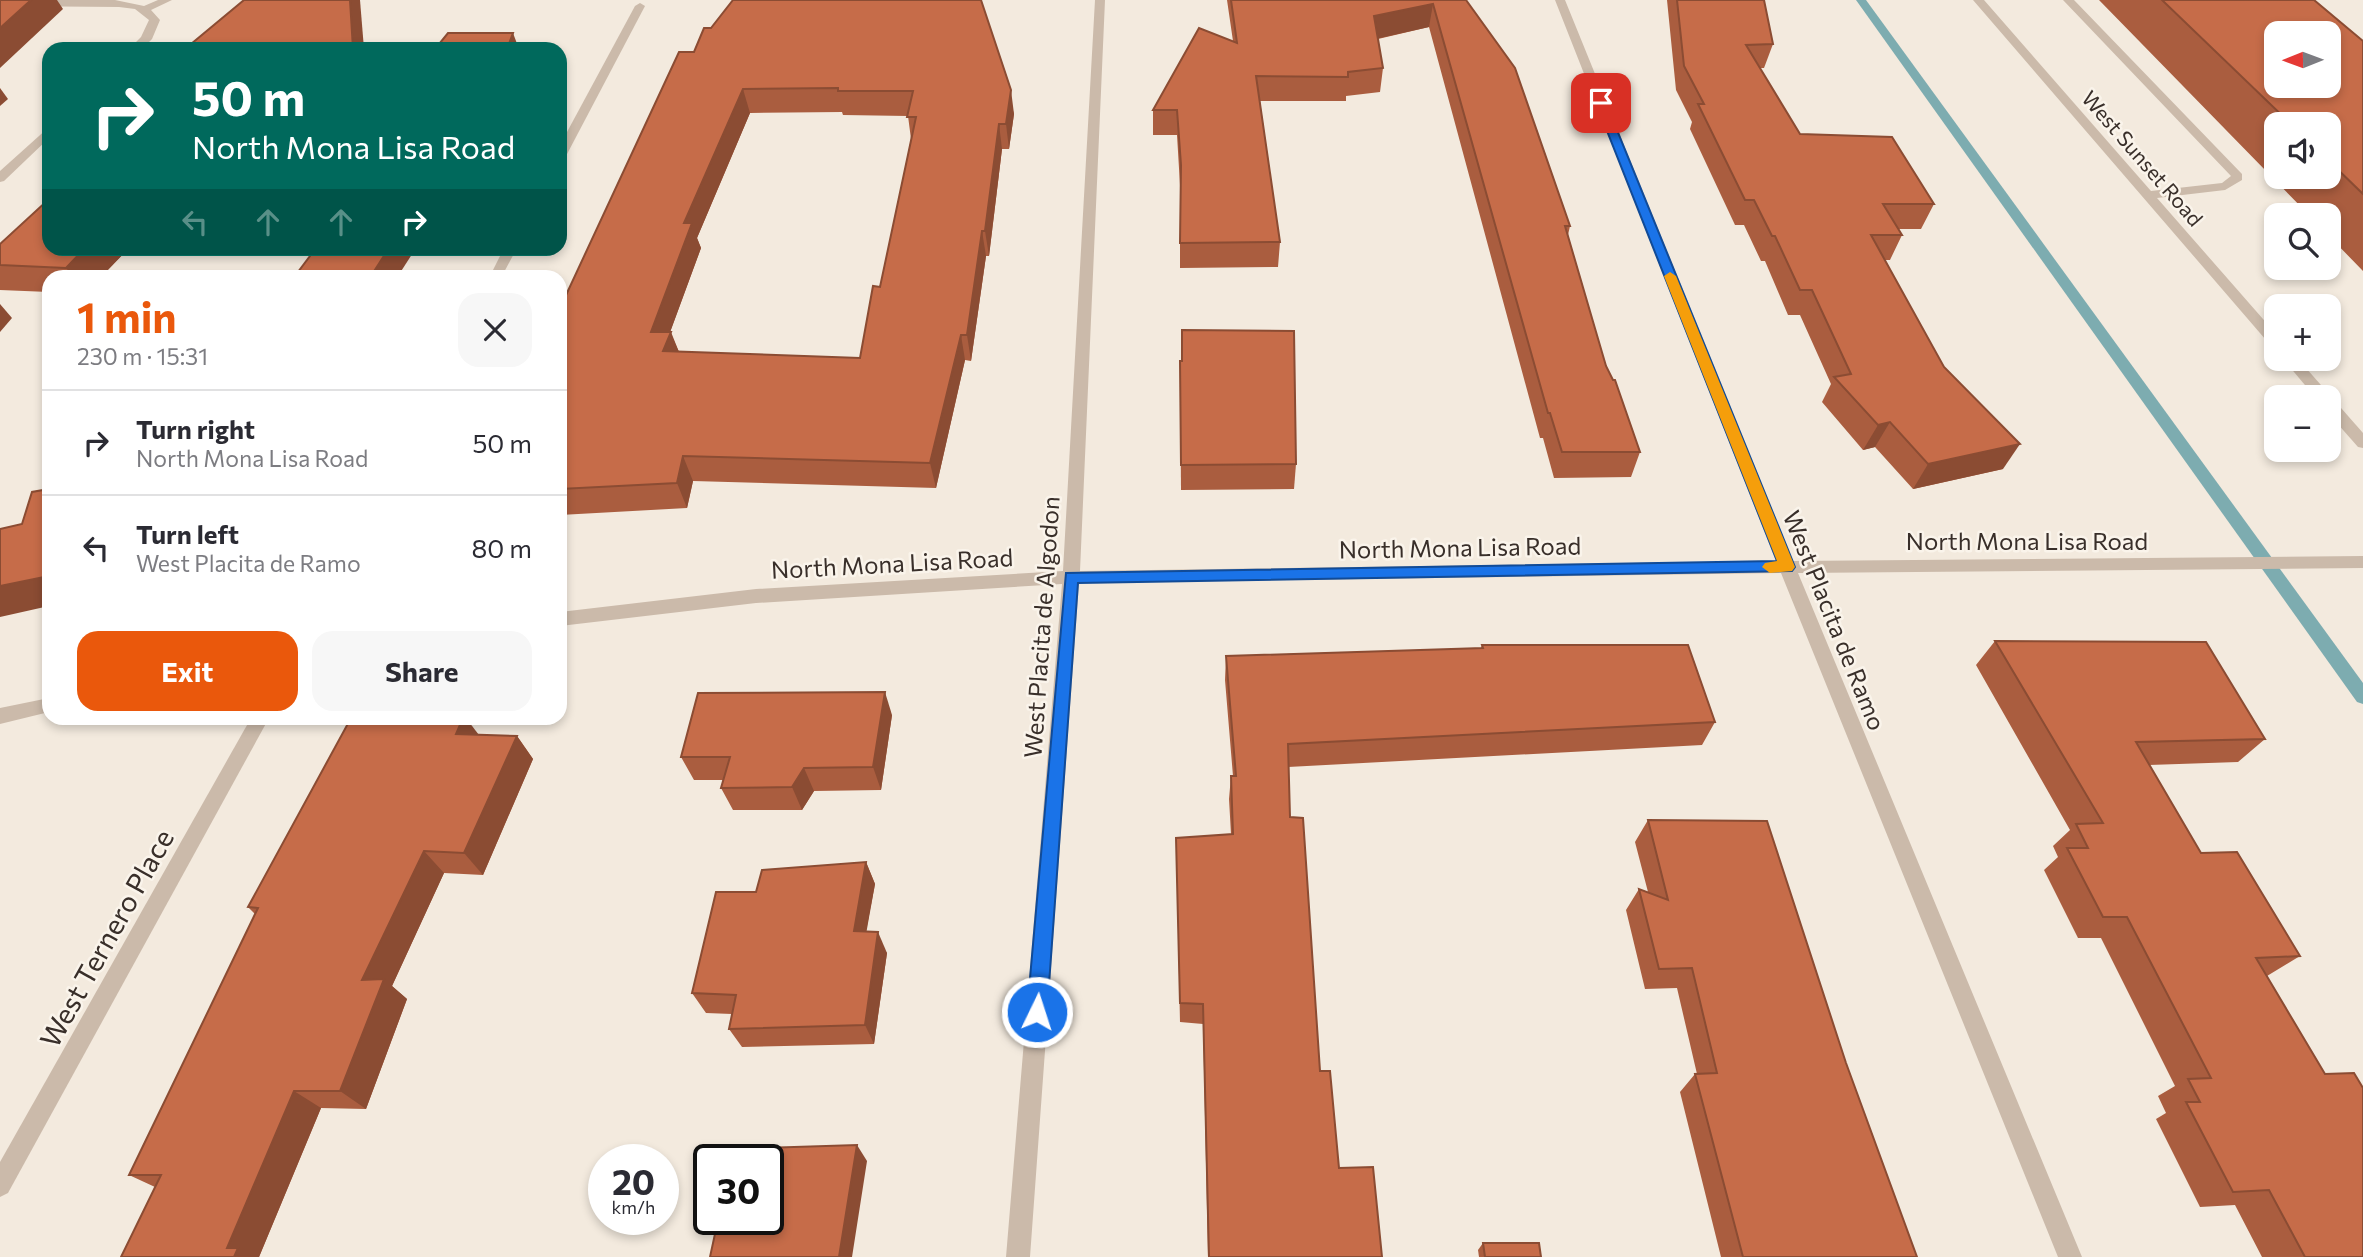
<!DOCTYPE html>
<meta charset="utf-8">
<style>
body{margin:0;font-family:Commissioner,sans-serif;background:#f7f7f7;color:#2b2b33;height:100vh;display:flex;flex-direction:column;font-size:26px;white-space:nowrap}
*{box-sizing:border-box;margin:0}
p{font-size:23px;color:#7c7c81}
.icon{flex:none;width:38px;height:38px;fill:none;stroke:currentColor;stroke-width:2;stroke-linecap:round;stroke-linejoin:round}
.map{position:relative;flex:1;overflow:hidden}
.drawer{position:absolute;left:42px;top:270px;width:525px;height:455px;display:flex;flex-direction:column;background:#fff;border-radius:21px;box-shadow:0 4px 10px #0003}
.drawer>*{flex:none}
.guide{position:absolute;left:42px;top:42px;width:525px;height:214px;border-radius:21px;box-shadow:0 4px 10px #0003;background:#00695c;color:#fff;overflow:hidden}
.needle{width:46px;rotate:269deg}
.buttons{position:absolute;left:2264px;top:21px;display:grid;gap:14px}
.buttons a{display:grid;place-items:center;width:77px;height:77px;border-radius:14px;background:#fff;box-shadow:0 4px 10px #0003;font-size:35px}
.speed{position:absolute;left:588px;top:1144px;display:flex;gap:14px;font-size:35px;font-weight:700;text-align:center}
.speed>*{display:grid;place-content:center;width:91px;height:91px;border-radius:50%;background:#fff;box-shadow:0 4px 10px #0003;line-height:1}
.speed small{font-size:18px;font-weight:400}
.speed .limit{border:4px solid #111;border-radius:10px;background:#fff;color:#111}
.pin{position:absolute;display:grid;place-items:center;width:60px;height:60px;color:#fff;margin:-30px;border-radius:14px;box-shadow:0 4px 10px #0006}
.me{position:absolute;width:77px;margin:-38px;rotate:4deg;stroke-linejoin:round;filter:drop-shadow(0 0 5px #0008)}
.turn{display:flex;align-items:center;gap:24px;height:147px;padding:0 35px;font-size:32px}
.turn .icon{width:91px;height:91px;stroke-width:2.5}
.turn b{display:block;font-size:49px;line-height:60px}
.lanes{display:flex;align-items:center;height:66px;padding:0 35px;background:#0003;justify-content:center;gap:35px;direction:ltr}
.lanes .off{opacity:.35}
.round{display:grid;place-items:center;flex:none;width:74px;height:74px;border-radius:21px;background:#f7f7f7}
.summary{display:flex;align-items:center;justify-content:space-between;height:119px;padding:0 35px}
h1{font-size:42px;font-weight:700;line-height:52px;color:#ea580c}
.button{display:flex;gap:14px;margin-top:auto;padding:14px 35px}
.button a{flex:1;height:80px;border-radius:21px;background:#ea580c;color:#fff;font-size:28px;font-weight:700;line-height:80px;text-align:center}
.button a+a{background:#f7f7f7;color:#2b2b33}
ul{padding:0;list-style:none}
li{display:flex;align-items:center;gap:21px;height:105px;padding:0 35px;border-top:2px solid #e1e1e2}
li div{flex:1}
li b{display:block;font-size:26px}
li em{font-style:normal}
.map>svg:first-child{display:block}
</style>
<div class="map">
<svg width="2363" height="1257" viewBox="0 0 2363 1257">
<rect width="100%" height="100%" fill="#f3eade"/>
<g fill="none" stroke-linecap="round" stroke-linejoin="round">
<!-- stream -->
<path fill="#7dacb0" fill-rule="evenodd" d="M1856,0h10l497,683v21l-6,-2z"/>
<!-- minor -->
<g fill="#cbbaaa" fill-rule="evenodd">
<path d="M0,0h115l29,6 14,-6h14l-21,10 9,10 -8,19 -10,10h-13l12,-12 8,-17 -14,-11 -16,-2 -119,-1z"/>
<path d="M1095,0h10l-25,571 696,-10 -221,-561h10l228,561 570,-5v12l-565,5 284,684h-24l-277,-684 -702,10 -49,674h-24l56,-673 -306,19 -196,23v-14l196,-23 307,-18z"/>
<path d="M1973,0h11l167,191 71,-8 9,-7 -168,-176h11l168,174v6l-17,10 -68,8 120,137v14l-5,-2z"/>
<path d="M640,3l5,3 -79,150 -6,4v-15l75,-139z"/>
<path d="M49,127v11l-45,43 -4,1v-11z"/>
<path d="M504,248h13l-15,28h-12z"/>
<path d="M2283,359h15l30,34 2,4 -1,2 -14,-2z"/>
<path d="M2329,399l5,1 29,33v15l-5,-1 -29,-33z"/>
<path d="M49,698v14l-49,12v-16z"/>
<path d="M251,718h18l-261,475 -8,4v-35z"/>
</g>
</g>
<!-- wall -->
<g fill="#aa5d3f" fill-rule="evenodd">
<path d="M1227,0h239l104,226 -2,9 38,131 34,86 -9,25 -77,1 -11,-40h-3l-111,-411 -51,12 5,29 -3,24 -34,4v5h-86l20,141 -2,25 -98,1v-83l-3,-50h-24v-25l80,-69z"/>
<path d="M1667,0h97l9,44 -9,24h-4l40,66 134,70 -13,25h-22l3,6 -12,25h-5l59,107 59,102 -90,20 -38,-42 -12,3 -41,-48 9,-18 -31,-69h-12l-23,-54h-4l-17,-36h-9l-45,-96 2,-7 -16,-32z"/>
<path d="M2099,0h215l49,41v230l-34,-35v-21h-20zM2277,124h52v53h-52z"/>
<path d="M982,2l32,112 -5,35h-7l-13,107h-3l-15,105 -6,-1 -29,128 -243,-7 -6,27 -127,7v-207l134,-256 17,-24zM842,112l1,3 65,1 3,23 -31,148 -20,71 -181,-6 -9,-20 31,-84 -4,-10 53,-125z"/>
<path d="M0,244l49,4h80l-27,28h-53v16l-49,-2z"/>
<path d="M1180,361h2l114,103 -2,25 -113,1z"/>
<path d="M1995,641l270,98 -27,23 -89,3 52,88 99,103 -33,20 96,281h-101l-27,-52 -35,2 -44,-88 10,-6 -8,-17 17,-10 -74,-148h-23l-34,-68 14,-13 -5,-11 17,-16 -94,-165z"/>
<path d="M1482,645l233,77 -13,23 -414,22 2,50 30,254 19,97 43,89h-174l-5,-233 -23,-2 -4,-184 55,-4 -2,-35 2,-23h2l-8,-96 1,-24 255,-8z"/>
<path d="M892,715l-11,75 -67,1 -12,19h-69l-12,-22 2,-8h-29l-13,-23z"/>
<path d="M479,735l38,1 16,23 -50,116 -39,-2 -52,113 15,13 -41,110 -45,-1 -62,149h-138l34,-70 -26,-12 126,-261 -7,-7z"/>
<path d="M1648,820l198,243 71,194h-196l-41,-165 15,-18h2l-20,-86 -32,1 -19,-79 13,-21 9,3 -13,-50z"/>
<path d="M866,862l9,22 -9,47 21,22 -13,91 -132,3 -13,-18 3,-15 -26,-1 -14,-20 64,-101z"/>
<path d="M1483,1243l58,14h-62l-1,-7z"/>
</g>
<!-- shaded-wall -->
<g fill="#8b4c33">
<path d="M31,0h26l6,9 -63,59v-40z"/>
<path d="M350,0h10l4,49h-11z"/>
<path d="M1433,4l-4,23 -58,13 3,-24z"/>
<path d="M513,33l6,16h-12z"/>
<path d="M0,88l8,11 -8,7z"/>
<path d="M743,89l7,24 -53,125 4,10 -40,109 -10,-25 33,-109z"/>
<path d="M1011,90l3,24 -5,35 -3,-25z"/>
<path d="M999,124l3,25 -13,107 -4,-25z"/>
<path d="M982,231l4,25 -15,105 -4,-26z"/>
<path d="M85,248h44l-27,28h-29l-7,-8z"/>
<path d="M389,248h27l-18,28h-27z"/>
<path d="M0,304l12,14 -12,14z"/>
<path d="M671,332l10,25 -18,-6z"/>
<path d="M961,335l4,25 -29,128 -6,-25z"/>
<path d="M1890,422l-15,25 -12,3 15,-25z"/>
<path d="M2020,444l-17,25 -90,20 15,-25z"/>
<path d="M683,456l10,25 -6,27 -10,-25z"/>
<path d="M49,576v30l-49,11v-31z"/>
<path d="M885,692l7,23 -11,75 -8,-23z"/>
<path d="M463,718h3l16,21 -26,-5z"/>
<path d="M517,736l16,23 -50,116 -19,-22z"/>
<path d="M804,768l10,23 -12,19 -10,-23z"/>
<path d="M424,851l20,22 -52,113 15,13 -41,110 -26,-18 22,-111z"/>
<path d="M866,862l9,22 -12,67 -9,-20z"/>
<path d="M878,932l9,21 -13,91 -9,-19z"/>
<path d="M294,1091l27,17 -62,149h-25l-7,-9z"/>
<path d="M857,1145l10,16 -15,96h-13z"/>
</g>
<!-- building -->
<g fill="#c66c49" stroke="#8b4c33" stroke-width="2" fill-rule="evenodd">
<path d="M0,0h31l-31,28z"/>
<path d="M244,0h106l3,49h-168z"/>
<path d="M733,0h248l30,90 -5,34h-7l-14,107h-3l-15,104h-6l-31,128 -247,-7 -6,27 -117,6v-181l119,-256h15l10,-24h7zM838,88v3h75l-6,26h9l-36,170 -7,-1 -13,72 -197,-7 8,-19h-20l41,-109h-8l59,-134z"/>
<path d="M1231,0h235l49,68 55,158h-5l41,140 7,14h2l25,72h-78l-12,-39h-2l-115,-409 -59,12 9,52 -35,4v5l-92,-1 24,166 -100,1 1,-78 -4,-55h-24l46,-82 38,15z"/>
<path d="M1677,0h87l9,44 -27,1 54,89 92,3 42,67h-51l19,31h-31l73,132 76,77 -92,20 -38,-42 -12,3 -44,-48 17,-3 -39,-84h-12l-25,-54h-3l-18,-36h-9l-47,-96h6l-20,-38z"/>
<path d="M2162,0h152l49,41v153l-34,-33v-37h-38zM2277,33h52v53h-52z"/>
<path d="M448,33h65l-6,16h-72z"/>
<path d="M49,199v49h36l-19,20 -66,-3v-21z"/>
<path d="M316,248h73l-18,28h-76z"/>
<path d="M1182,330l112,1 2,133 -115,1 -1,-104h2z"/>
<path d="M49,489v87l-49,10v-57l22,-5 10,-32z"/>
<path d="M1995,641l211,1 59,97 -129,3 65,111 36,-1 63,104 -44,2 69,116 29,-1 9,15v169h-58l-36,-67 -36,2 -47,-90h14l-12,-23 23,-1 -84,-161h-24l-36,-69h21l-12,-24 27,-1z"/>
<path d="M1482,645h206l27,77 -427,22 2,73 13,1 17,253h10l9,97 34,-1 9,90h-173l-6,-253 -23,-1 -4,-165 57,-4 -2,-58h5l-10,-120 257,-8z"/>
<path d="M885,692l-12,75 -69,1 -12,19 -71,1 9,-31h-49l17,-64z"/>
<path d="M351,718h112l-7,16 61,2 -53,117 -40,-2 -62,129 22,-1 -44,112h-46l-67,157h11l-4,9h-113l40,-82h-32l129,-267 -10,-1z"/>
<path d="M1648,820l119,1 79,242 71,194h-174l-48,-183 22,-1 -25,-105 -33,1 -20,-80 29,11z"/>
<path d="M866,862l-12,69 24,1 -13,93 -136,4 7,-34 -44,-2 24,-101h40l6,-22z"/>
<path d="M857,1145l-18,112h-129l8,-37h50v-60h-36l2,-11z"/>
<path d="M1483,1243h56l2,14h-56z"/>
</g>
<!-- route -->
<path fill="#1a73e8" stroke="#114b97" stroke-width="2" d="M1597,101l9,2 189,464 -3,4 -714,12 -31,429 -3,7 -7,3 -7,-3 -3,-7 39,-439 711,-12 -181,-458z"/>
<!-- slow -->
<path fill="#f59e0b" d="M1670,272l6,4 119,291 -3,4 -22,2 -8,-6 3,-4 12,-2 -113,-285z"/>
<g text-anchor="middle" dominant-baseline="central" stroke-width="5" stroke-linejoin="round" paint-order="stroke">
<!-- far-street labels -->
<g font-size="21" fill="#392f2a" stroke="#faf4eb">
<text transform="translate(2143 158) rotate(49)">West Sunset Road</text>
</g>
<!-- street labels -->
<g font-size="24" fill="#392f2a" stroke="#faf4eb">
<text x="2027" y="540">North Mona Lisa Road</text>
<text transform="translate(1460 547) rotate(-1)">North Mona Lisa Road</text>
<text transform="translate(892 563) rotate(-3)">North Mona Lisa Road</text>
<text transform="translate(1835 620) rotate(68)">West Placita de Ramo</text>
<text transform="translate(1041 627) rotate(-86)">West Placita de Algodon</text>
</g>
<!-- near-street labels -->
<g font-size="28" fill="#392f2a" stroke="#faf4eb">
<text transform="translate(106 938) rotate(-61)">West Ternero Place</text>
</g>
</g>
</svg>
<div class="buttons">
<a><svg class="needle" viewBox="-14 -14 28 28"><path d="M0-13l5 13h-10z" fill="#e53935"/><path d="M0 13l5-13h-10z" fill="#7c7c81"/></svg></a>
<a><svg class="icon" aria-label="sound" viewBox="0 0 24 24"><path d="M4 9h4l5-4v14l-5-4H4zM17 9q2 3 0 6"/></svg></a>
<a><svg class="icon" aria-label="search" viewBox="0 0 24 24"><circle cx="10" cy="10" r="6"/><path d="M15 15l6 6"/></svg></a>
<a>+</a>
<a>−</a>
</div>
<div class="speed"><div>20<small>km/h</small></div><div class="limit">30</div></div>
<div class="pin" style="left:1601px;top:103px;background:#d93025"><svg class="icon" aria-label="arrive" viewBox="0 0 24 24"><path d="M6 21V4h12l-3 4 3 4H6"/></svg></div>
<svg class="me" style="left:1037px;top:1012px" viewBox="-20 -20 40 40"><circle r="17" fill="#1a73e8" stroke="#fff" stroke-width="3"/><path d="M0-11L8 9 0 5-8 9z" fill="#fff"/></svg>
<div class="guide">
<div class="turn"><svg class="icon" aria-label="right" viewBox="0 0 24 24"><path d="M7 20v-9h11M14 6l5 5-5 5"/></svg><div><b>50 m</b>North Mona Lisa Road</div></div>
<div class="lanes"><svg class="icon off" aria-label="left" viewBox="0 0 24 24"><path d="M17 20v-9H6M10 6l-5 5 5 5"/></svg><svg class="icon off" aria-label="ahead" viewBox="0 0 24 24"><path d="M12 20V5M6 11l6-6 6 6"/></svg><svg class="icon off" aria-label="ahead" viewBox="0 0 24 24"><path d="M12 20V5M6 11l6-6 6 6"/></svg><svg class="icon" aria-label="right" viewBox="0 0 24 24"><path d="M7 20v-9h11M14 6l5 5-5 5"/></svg></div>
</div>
<section class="drawer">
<div class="summary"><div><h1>1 min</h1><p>230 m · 15:31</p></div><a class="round"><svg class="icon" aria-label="close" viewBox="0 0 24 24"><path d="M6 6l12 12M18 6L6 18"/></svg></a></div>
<ul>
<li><svg class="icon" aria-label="right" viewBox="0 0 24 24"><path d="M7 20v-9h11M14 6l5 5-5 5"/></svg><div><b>Turn right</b><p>North Mona Lisa Road</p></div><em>50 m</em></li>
<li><svg class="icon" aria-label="left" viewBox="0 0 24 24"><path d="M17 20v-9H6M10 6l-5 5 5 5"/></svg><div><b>Turn left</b><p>West Placita de Ramo</p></div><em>80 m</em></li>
</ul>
<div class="button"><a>Exit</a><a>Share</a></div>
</section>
</div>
